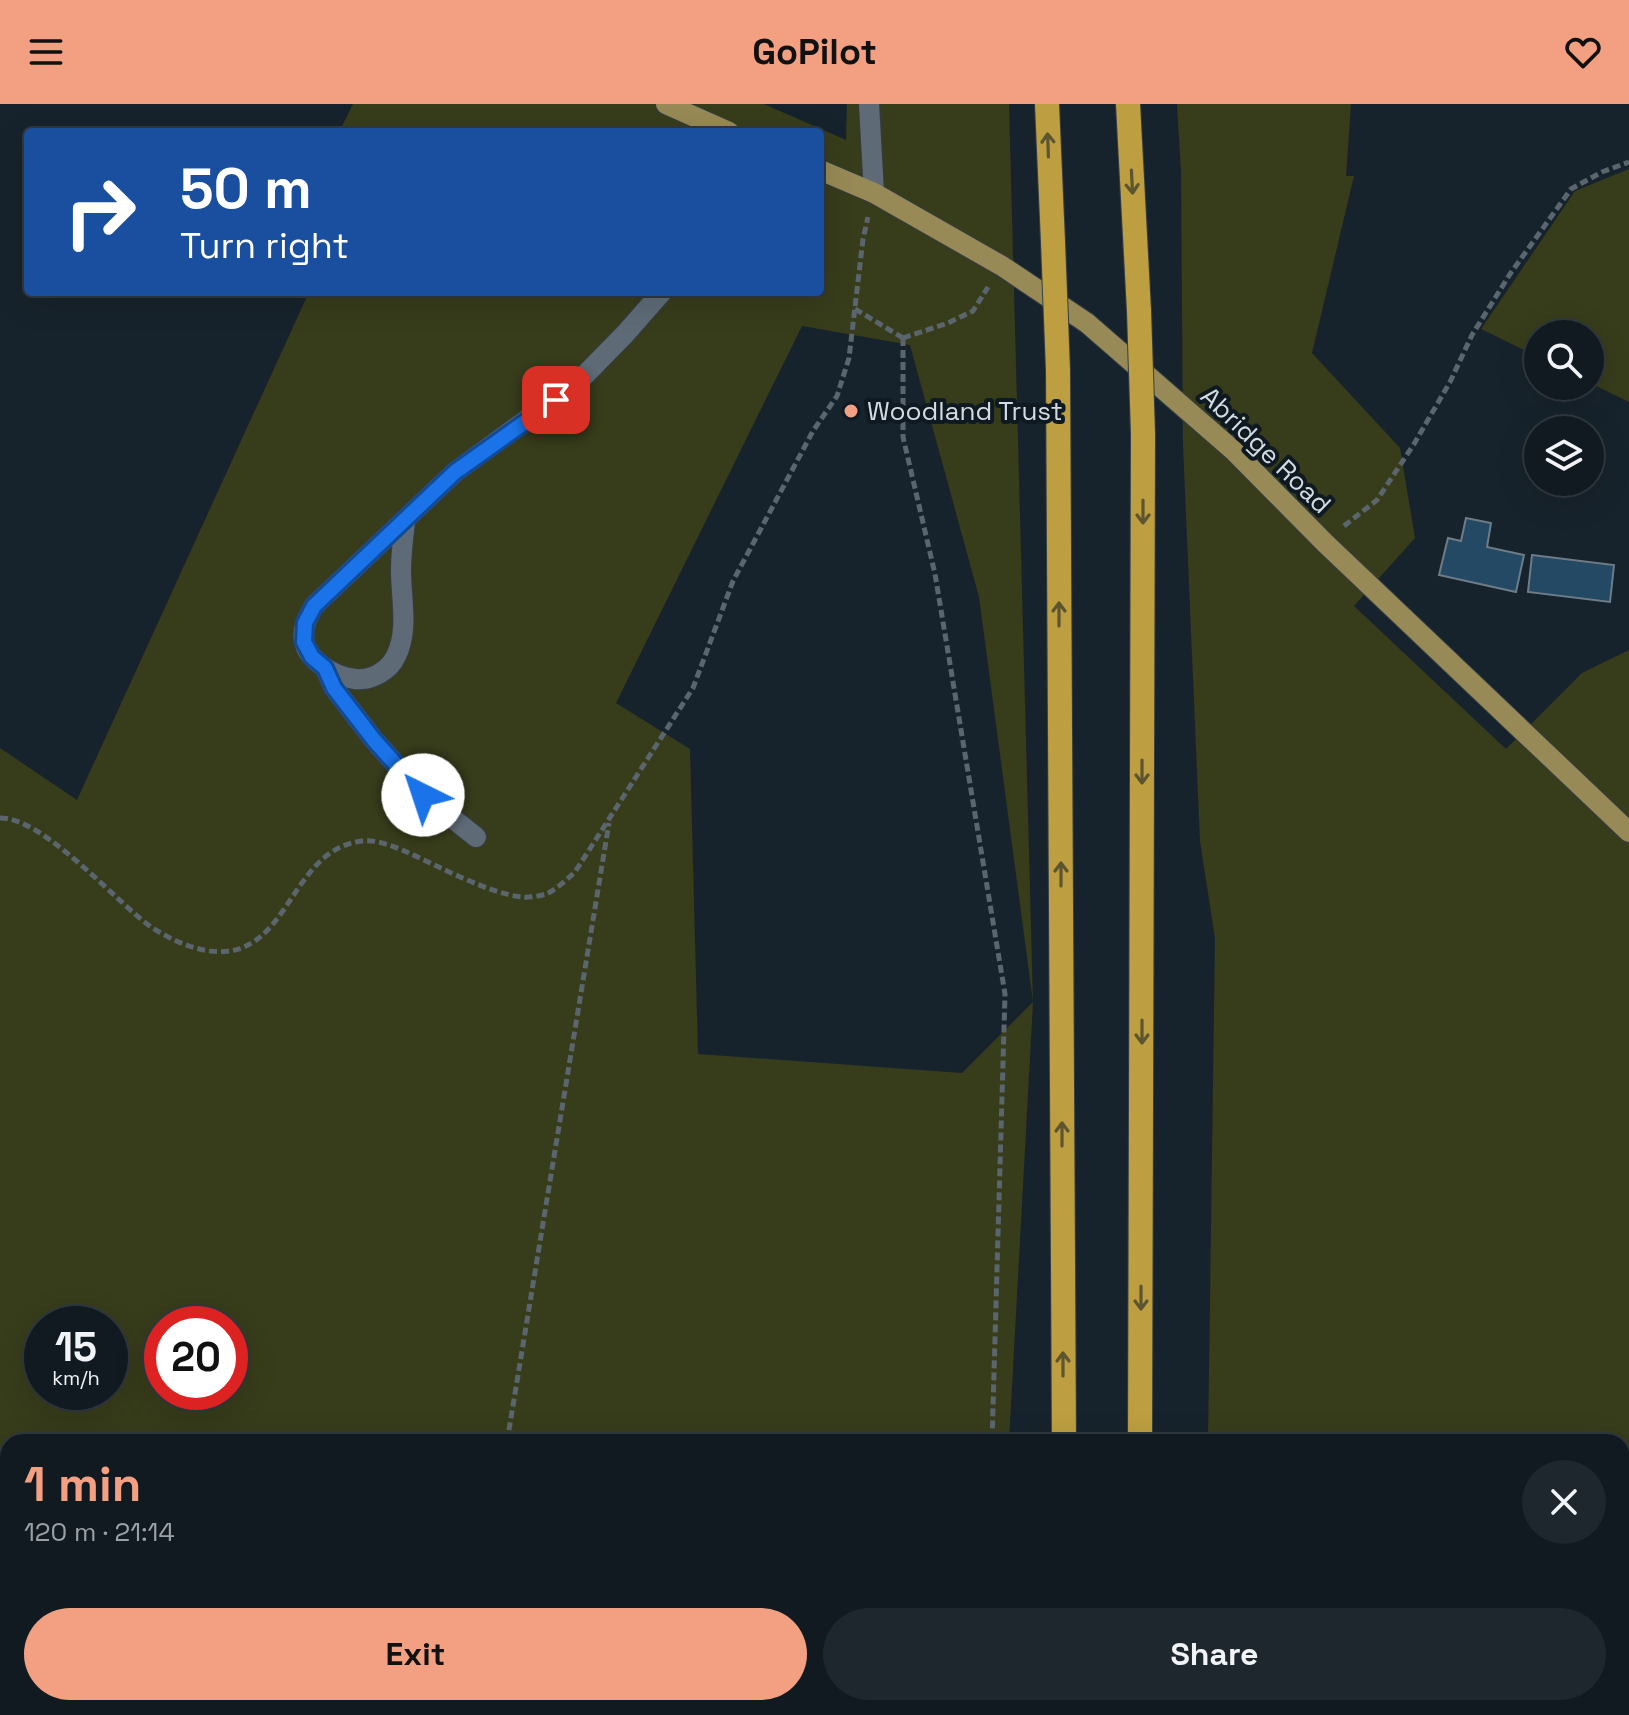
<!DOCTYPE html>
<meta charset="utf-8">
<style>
body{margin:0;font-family:"Space Grotesk",sans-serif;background:#1e272e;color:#f1f3f6;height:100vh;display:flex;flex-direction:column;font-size:30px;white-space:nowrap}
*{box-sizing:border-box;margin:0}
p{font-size:26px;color:#9ca1a5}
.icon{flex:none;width:44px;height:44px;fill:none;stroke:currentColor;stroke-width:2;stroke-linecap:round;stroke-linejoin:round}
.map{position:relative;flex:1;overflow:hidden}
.side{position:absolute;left:0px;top:1330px;width:1630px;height:282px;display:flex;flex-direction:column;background:#111a21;border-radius:24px 24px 0 0;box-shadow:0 8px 32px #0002,0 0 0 2px #30383f}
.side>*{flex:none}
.guide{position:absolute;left:24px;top:24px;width:800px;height:168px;border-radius:8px;box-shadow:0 8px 32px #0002,0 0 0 2px #30383f;background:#1a4fa0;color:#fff;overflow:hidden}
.controls{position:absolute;left:1524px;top:216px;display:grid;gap:16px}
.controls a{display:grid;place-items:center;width:80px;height:80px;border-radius:50%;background:#111a21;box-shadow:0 8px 32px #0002,0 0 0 2px #30383f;font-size:40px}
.speed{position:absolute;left:24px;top:1202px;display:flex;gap:16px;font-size:40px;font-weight:700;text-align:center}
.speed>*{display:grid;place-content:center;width:104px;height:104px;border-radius:50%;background:#111a21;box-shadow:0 8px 32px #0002,0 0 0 2px #30383f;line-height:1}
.speed small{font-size:20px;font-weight:400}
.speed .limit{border:12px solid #d22;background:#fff;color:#111}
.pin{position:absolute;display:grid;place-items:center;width:68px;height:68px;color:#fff;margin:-34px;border-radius:16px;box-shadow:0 4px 12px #0006}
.me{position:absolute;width:88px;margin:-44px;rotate:319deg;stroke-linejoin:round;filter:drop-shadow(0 0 6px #0008)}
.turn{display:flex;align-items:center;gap:28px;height:168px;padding:0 24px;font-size:36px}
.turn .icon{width:104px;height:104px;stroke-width:2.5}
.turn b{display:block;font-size:56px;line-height:68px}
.round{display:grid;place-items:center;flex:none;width:84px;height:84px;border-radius:42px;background:#1e272e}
.headline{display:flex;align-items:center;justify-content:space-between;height:136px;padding:0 24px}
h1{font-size:48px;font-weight:800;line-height:60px;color:#f2a081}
.primary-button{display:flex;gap:16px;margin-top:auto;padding:16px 24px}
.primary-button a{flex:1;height:92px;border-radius:48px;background:#f2a081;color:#111;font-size:32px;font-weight:800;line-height:92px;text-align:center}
.primary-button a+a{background:#1e272e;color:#f1f3f6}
header{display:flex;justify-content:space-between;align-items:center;height:104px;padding:0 24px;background:#f2a081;color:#111;font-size:36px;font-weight:800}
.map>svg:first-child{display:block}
</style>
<header><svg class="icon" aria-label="menu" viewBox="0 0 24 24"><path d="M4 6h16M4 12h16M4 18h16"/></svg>GoPilot<svg class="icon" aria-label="heart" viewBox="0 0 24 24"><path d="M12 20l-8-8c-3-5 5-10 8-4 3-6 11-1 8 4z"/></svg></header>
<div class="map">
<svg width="1629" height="1611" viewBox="0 0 1629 1611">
<rect width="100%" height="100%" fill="#17232c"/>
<!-- green -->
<g fill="#373c1b" fill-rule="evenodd">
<path d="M353,0h411l82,36 1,-36h162l24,898 -24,440h-1001v266h987l-1,7h-994v-967l77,52 232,-508h511v-160h-481zM802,222l108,19 69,252 54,405 -71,71 -264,-19 -8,-305 -74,-46zM42,1220h68v68h-68zM162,1220h68v68h-68z"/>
<path d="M1177,0h174l-5,72h8l-42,177 88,95 15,90 -61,68 152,143 76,-76 47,-23v1065h-424v-7h417v-266h-414l7,-504 -15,-97 -17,-396 -2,-273z"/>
<path d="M1629,65v233l-39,-19v-49h-52v23l-57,-28 94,-138z"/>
</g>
<!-- building -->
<g fill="#244964" stroke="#6e7c88" stroke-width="2">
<path d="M1466,414l25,5 -4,24 37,8 -8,37 -77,-17 9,-37 13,3z"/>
<path d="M1532,451l82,10 -4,37 -82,-10z"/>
</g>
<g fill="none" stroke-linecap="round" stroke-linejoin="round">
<defs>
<g id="minor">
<path d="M869,0l5,89"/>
<path d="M405,418c-2,16 -4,33 -4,49 0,28 8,59 -5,85 -7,15 -25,25 -41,23 -19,-2 -48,-18 -51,-39 -2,-13 4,-23 10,-34l141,-134 122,-89 48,-49 37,-42"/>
<path d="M325,564l9,20 40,52 49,55 53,42"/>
</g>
<g id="major">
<path d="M666,0l63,28"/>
<path d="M820,66l54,23 128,73 85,57 147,128 91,92 304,289"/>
</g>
<g id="highway">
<path d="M1047,0l6,138"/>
<path d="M1128,0l11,207"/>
<path d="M1058,266l6,1072"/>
<path d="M1140,1338l3,-1008"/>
<path d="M1065,1604v7"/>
<path d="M1138,1611l1,-7"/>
</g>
</defs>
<!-- minor casing -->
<use href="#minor" stroke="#353e45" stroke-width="22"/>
<!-- major casing -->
<use href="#major" stroke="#353e45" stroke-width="22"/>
<!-- highway casing -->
<use href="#highway" stroke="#353e45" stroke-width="26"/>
<!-- path -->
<g stroke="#5a656d" stroke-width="5" stroke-dasharray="8 4" stroke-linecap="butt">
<path d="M855,205l48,29"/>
<path d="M903,234v99l32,137 70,420 -13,448"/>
<path d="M903,234l45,-15 25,-12 15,-24"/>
<path d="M1344,422l33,-26 37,-56 36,-62 22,-47 38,-61 61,-85 31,-17 27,-10"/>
<path d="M0,714c43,-1 115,83 151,109 11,7 26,15 38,19 102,34 93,-96 173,-105 15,-2 33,6 47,12 31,14 81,41 113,44 7,1 17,-1 24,-3 10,-4 21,-15 29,-22l118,-184 40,-107 80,-150 24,-35 12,-38 14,-119 5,-22"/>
<path d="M507,1338l102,-619"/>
<path d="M983,1611v-7"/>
</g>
<!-- minor -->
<use href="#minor" stroke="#5e6b76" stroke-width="20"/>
<!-- major -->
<use href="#major" stroke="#978a56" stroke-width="20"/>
<!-- highway -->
<use href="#highway" stroke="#bd9e40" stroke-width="24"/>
<defs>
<g id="highway-bridge">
<path d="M1053,138l5,128"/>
<path d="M1139,207l4,123"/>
</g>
</defs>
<!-- highway-bridge casing -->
<use href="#highway-bridge" stroke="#353e45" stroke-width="26" stroke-linecap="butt"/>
<!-- highway-bridge -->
<use href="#highway-bridge" stroke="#bd9e40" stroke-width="24"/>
</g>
<!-- one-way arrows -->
<defs><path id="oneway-shaft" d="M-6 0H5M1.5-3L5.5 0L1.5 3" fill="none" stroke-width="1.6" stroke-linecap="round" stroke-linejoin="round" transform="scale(2)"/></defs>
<g stroke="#5d5530">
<use href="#oneway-shaft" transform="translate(1048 41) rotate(-92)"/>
<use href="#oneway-shaft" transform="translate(1132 78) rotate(87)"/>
<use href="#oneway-shaft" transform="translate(1143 408) rotate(90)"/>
<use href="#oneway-shaft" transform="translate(1059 510) rotate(-90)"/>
<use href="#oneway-shaft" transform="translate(1142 668) rotate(90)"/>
<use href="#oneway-shaft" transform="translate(1061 770) rotate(-90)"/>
<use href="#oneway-shaft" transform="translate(1142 928) rotate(90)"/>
<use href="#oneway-shaft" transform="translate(1062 1030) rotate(-90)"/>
<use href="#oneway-shaft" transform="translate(1141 1194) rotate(90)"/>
<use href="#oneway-shaft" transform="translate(1063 1260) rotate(-90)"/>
</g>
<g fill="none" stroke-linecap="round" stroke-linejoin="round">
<defs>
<path id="route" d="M423,691l-49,-55 -40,-52 -9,-20 -13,-11 -8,-15 1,-19 9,-17 141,-134 101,-72"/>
</defs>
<!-- route casing -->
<use href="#route" stroke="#114b97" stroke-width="20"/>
<!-- route -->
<use href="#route" stroke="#1a73e8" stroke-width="14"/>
</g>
<!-- markers -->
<circle fill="#f2a081" stroke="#0e1922" stroke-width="3" cx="851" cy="307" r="8"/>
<g text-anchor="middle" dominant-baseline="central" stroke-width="8" stroke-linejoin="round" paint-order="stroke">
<!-- poi labels -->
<g font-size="26" fill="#d4dce2" stroke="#0e1922" text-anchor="start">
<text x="867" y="307">Woodland Trust</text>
</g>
<!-- street labels -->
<g font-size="26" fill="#d4dce2" stroke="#0e1922">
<text transform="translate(1266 346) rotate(44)">Abridge Road</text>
</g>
</g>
</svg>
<div class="controls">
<a><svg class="icon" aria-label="search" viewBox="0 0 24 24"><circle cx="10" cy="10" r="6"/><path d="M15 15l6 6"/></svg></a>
<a><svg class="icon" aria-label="layers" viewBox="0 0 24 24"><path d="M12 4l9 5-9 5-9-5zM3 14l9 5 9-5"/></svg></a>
</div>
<div class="speed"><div>15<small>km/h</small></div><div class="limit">20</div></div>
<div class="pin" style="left:556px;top:296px;background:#d93025"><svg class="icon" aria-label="arrive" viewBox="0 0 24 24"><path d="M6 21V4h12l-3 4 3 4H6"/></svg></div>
<svg class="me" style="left:423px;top:691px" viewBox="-20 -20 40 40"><circle r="19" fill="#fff"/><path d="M0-13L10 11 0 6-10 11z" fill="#1a73e8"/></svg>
<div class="guide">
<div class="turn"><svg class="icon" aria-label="right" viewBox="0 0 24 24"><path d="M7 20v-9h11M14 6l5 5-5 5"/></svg><div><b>50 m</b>Turn right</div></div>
</div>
<section class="side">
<div class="headline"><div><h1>1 min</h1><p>120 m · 21:14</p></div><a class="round"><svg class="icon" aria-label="close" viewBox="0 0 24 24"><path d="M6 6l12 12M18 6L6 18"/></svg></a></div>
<div class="primary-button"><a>Exit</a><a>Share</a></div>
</section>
</div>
